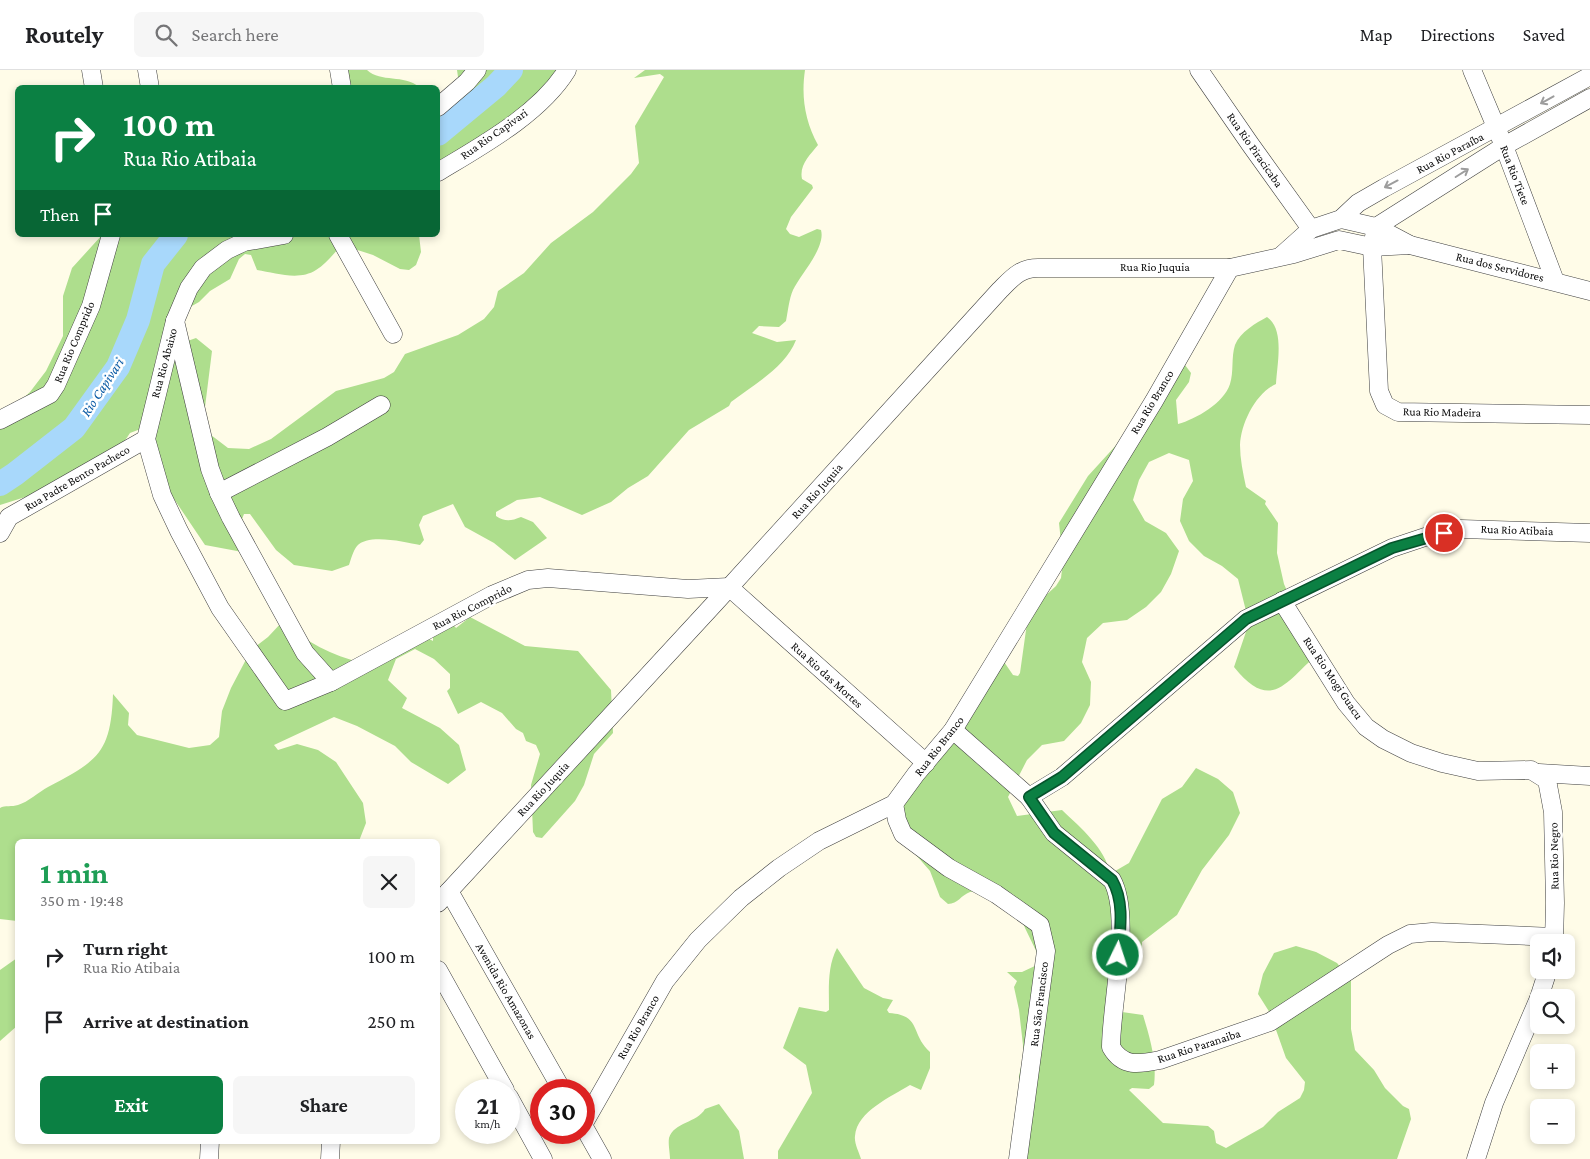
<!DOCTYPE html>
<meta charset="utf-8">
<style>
body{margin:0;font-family:"Crimson Pro",serif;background:#f6f6f6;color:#202124;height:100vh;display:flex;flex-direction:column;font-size:19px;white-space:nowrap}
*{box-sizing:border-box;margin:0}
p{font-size:16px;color:#757577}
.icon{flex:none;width:28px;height:28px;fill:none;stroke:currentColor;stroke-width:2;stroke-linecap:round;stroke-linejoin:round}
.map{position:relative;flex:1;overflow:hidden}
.sheet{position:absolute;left:15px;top:769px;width:425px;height:305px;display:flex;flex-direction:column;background:#fff;border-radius:8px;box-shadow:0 2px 8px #0003}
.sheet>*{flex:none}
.banner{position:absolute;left:15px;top:15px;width:425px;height:152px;border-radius:8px;box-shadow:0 2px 8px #0003;background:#0b8043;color:#fff;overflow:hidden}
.tools{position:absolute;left:1530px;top:864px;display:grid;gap:10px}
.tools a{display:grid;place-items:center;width:45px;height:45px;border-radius:8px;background:#fff;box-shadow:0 2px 8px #0003;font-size:25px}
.speed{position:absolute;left:455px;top:1009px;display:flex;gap:10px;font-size:25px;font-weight:700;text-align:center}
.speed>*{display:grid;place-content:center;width:65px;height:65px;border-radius:50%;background:#fff;box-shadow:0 2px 8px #0003;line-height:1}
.speed small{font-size:12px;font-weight:400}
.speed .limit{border:8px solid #d22;background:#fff;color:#111}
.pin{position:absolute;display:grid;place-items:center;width:42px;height:42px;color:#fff;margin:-21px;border:2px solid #fff;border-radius:50%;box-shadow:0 1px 5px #0007}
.me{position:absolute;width:55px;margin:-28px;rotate:4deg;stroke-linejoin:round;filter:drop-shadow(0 0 4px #0008)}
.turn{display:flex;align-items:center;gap:18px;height:105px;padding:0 25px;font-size:22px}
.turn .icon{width:65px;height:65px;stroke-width:2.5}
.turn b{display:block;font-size:35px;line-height:42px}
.then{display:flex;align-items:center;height:48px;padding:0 25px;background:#0003;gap:10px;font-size:19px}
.round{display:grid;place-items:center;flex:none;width:52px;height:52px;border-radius:8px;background:#f6f6f6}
.head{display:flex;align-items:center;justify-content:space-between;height:85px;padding:0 25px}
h1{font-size:30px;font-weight:700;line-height:38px;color:#1e9e55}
.action{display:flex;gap:10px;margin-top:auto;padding:10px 25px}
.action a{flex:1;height:58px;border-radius:8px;background:#0b8043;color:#fff;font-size:20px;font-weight:700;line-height:58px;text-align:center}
.action a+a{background:#f6f6f6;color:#202124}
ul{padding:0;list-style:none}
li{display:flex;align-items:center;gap:15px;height:65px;padding:0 25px}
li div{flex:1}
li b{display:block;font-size:19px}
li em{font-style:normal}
header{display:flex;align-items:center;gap:30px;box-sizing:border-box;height:70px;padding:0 25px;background:#fff;border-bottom:1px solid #e0e0e0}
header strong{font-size:24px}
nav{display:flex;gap:28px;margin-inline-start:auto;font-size:18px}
.search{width:350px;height:45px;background:#f6f6f6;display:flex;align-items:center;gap:12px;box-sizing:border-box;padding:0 18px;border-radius:8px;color:#757577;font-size:19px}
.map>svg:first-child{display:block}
</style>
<header>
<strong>Routely</strong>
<div class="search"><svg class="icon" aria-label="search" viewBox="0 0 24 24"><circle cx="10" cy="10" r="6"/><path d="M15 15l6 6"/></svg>Search here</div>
<nav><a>Map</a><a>Directions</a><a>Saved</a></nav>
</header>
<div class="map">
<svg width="1590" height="1089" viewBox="0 0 1590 1089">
<rect width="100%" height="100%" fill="#fffce8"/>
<!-- forest -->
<g fill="#aede8d">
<path d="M336,0h31c14,13 37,4 52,17l-87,1z"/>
<path d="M457,0h109l-36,37 -92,63v-64l21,-22z"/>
<path d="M645,0h160c-4,27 0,51 13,75 -8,10 -19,20 -16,34l10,6 1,3 -22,29 -5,12 4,5 9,3 18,-8 4,1c5,18 -21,45 -28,60 -4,9 -5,21 -7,31l-7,6 -20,-1 -7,7 25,9 19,-2c-11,28 -42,44 -65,62l-2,4 -40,24 -41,46 -20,12 -17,14 -29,13 -42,-18 -23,3 -21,12v4c9,6 15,5 25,1l12,5 14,16 -32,22 -21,-17 -29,-16 -12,-23 -30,12 -4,9 5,15 -4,5c-15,-3 -52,-12 -63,1 -4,5 -6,13 -8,19l-17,6 -38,-6 -18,-15 -26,-36h-6l-2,5 11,35 -48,-9 -35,-52 -27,-65 -13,5 -6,9 -83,50 -41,13v-88l11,-7 19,-18 16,-21 17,-35v-40l9,-28 30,-33h317l2,17 -5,13 -7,5 -9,-1 -27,-14 -31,-10c-8,8 -16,19 -26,25 -17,11 -40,3 -59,0l-6,-15 -6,-1 -6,5 -9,20 -20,12 -11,11 -23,13 -16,28 -5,20 2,4 22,-23 17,-6 16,13 -8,64 7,20 17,13 21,1 22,-10 65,-48 48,-13 10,-6 11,-18 53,-19 26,-16 10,-12 4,-16 26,-18 27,-30 42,-31 38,-38 8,-11 -4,-37 29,-49 -4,-3 -26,4z"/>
<path d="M1267,247c18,12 10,47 9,67 -20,9 -35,39 -36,61 0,14 3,28 6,42l20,14 -1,3 13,19 -1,30 7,31 15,34 20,35c-33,28 -47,61 -85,14l15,-44 -11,-44 -16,-13 -18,-10 -15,-15 -9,-20 3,-22 10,-18 -4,-21 -20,-7 -20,9 -10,18 -6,20 12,21 21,12 13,18 -8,23 -10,18 -15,15 -19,13 -24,3 -16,15 -5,24 9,20 -1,23 -9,18 -17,18 -22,4 -15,15 -19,37 9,19 45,-6c19,18 44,39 48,64l19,-11 33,-64 20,-12 14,-19 22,11 15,13 7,21 -11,22 -27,35 -25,45 -35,27v5l-28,58 8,7 21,3c7,23 14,47 11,70l-5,4 -17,-1 -3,2 34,33 45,3 6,5 2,12 10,5 37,-21 15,-15 22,-14 4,-8 1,-8 -19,-24 -16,-45 -12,-19 5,-20 11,-21 22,-7 20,6 21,11 14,17v49l4,21 19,20 11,18 18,18 6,3 2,10 -14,40h-377l-1,-83 5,-22 -5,-44 -5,-23 3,-6 -10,-9h15l15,-7 3,-6 -15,-31 -12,-34 -26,-6c-6,3 -10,2 -17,4 -9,3 -12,12 -22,12l-8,-7 -10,-26 -34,-39 7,-45 97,-131 13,19 5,1 2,-3 7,-50 5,-15 24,-22 5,-8 2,-17 -4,-38 29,-47 31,-34 57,-75 9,-2 6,8 -2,9 -13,18 2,24c18,-5 46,-21 52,-40 4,-12 1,-27 5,-39 5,-13 21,-22 32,-28z"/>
<path d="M446,546l10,12 14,-11 55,29 53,5 33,39 2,43 -19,21 -10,31 -9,16 -33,37 -6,-1 -3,-5 -2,-47 9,-31 -4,-9 -10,-4 -3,-8 -7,-4 -14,-16 -21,-11 -23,12 -11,-23 3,-3v-14l-16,-15 -19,-10 -19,10 -8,21 19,18 -5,10 38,20 19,17 7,25 -18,14 -37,-22 -16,-16 -38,-20 -23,-9 -60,28 4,5 19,-6 21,6 18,12 27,41 3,20 -7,18h-341l-1,80 -17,-2v-111c5,-3 12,-1 18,-3 10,-3 21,-13 30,-18 49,-26 63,-33 65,-93l16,19 -1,12 9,10 52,13 21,-3 9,-8 3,-26 9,-23 20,-38 17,-13 15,-16c23,22 49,34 79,42l58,-29 13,7v-6z"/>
<path d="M837,878l27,40 19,10 10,2 -6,10 2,3c33,2 21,21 41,39v16l-9,22 -11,-5c-19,12 -53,26 -55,51 -1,7 4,16 6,23h-83v-8l34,-58 -6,-28 -23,-17 16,-41 27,5 3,-2c0,-21 -2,-43 8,-62z"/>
<path d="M17,888v68l-17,15v-71z"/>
<path d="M719,1034l20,27 5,28h-74c0,-6 -2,-15 -1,-21 5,-16 28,-15 36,-29z"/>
</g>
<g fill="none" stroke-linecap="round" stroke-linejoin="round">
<!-- river -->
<g stroke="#a8d8fb" stroke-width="24">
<path d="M438,64l58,-48 15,-16"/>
<path d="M0,414l15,-10 59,-46 44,-61 20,-47 15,-56 23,-29"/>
</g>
<defs>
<g id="minor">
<path d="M91,0l3,18"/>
<path d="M147,0l3,18"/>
<path d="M339,0l3,18"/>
<path d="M1199,0l51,74 61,85"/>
<path d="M1472,0l32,76 51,135"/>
<path d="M438,37l29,-25 10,-12"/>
<path d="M438,102c43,-26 102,-58 129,-102"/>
<path d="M1341,149l35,8 34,18 180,46"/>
<path d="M1376,157l-4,20 7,144 6,14 13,7 192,3"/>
<path d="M1376,157l128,-81 86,-48"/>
<path d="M284,165l-40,7 -17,8 -24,18 -14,20 -14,33 -29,118 16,56 17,36 41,77 65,93 46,-19"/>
<path d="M338,165l55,99"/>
<path d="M1282,185l29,-26 30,-10 17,-16 26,-15 206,-112"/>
<path d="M175,251l35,148 9,24 12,25 74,135 26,29 161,-87 36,-15 20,-2 140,11 41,-2 197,176"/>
<path d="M0,350l50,-26 6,-9 35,-79 20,-71"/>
<path d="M219,423l108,-56 54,-32"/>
<path d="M0,463l9,-16 137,-78"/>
<path d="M1282,531l64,102 20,24 17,12 28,14 31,10 36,8 53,-1 16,10 6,32 2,91 -1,39"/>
<path d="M953,660l76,67 33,-20 184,-158 146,-71 36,-12 33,-7 129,4"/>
<path d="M1539,703l51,3"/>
<path d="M1029,727l25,36 58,47c20,36 -1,124 -1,167 12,21 29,17 49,13l110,-38 118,-77 22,-11 22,-2 122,5"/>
<path d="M894,734l3,16 6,14 46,34 47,26 44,31 6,26 -28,208"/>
<path d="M449,821l113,199"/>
<path d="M438,833l277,-300 285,-313c12,-12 20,-22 38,-22h192l64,-14 45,-14 33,7 38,-2"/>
<path d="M438,900l67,120"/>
<path d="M1539,928l9,-28"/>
<path d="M509,1027l34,62"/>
<path d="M584,1053l81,-142 33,-41 43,-42 38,-30 40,-27 75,-37 22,-30 37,-44 201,-329 76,-133"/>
<path d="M584,1057l18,32"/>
<path d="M209,1089l1,-18"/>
<path d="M330,1089l1,-18"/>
<path d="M1476,1089l18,-56 45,-105"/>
</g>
</defs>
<!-- minor casing -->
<use href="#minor" stroke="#3e3e3e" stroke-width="19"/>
<!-- minor -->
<use href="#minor" stroke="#fff" stroke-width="18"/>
</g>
<!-- one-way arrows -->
<defs><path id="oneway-shaft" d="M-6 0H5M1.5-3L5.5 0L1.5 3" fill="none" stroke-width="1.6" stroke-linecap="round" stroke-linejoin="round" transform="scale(1.25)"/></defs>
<g stroke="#9d9d9d">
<use href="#oneway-shaft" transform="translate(1547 30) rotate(151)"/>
<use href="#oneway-shaft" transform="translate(1462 103) rotate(-32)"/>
<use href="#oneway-shaft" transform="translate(1391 114) rotate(152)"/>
</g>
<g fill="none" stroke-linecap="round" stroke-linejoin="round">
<defs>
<path id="route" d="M1118,885c2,-24 7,-53 -6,-75l-58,-47 -25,-36 33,-20 184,-158 146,-71 52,-15"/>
</defs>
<!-- route casing -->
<use href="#route" stroke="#07532c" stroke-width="12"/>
<!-- route -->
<use href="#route" stroke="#0b8043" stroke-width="9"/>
</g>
<g text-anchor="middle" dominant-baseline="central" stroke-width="5" stroke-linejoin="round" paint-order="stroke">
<!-- street labels -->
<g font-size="12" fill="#0b0b0b" stroke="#fff">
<text transform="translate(494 64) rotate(-35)">Rua Rio Capivari</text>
<text transform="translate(1255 80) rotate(55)">Rua Rio Piracicaba</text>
<text transform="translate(1450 83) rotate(-28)">Rua Rio Paraíba</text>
<text transform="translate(1515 105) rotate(69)">Rua Rio Tiete</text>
<text x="1155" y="197">Rua Rio Juquia</text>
<text transform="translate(1500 197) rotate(14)">Rua dos Servidores</text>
<text transform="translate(74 272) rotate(-67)">Rua Rio Comprido</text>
<text transform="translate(164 293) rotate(-75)">Rua Rio Abaixo</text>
<text transform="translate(1152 332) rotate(-59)">Rua Rio Branco</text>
<text transform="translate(1442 342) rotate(1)">Rua Rio Madeira</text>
<text transform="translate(77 408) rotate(-30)">Rua Padre Bento Pacheco</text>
<text transform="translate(817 421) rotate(-48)">Rua Rio Juquia</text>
<text transform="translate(1517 460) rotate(2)">Rua Rio Atibaia</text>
<text transform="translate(472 537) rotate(-27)">Rua Rio Comprido</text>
<text transform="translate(827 605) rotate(42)">Rua Rio das Mortes</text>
<text transform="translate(1333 608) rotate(56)">Rua Rio Mogi Guacu</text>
<text transform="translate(939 676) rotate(-52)">Rua Rio Branco</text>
<text transform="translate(543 719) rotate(-47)">Rua Rio Juquia</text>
<text transform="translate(1554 786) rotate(-91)">Rua Rio Negro</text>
<text transform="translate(506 921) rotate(60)">Avenida Rio Amazonas</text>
<text transform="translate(1039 934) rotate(-83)">Rua São Francisco</text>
<text transform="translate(638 957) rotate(-60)">Rua Rio Branco</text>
<text transform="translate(1199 976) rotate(-18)">Rua Rio Paranaiba</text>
</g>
<!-- water labels -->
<g font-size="14" font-style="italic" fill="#0b5ba5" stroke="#fff">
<text transform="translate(102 317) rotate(-57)">Rio Capivari</text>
</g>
</g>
</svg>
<div class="tools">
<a><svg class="icon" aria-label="sound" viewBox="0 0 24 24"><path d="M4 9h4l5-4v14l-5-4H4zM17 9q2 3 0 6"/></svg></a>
<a><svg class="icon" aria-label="search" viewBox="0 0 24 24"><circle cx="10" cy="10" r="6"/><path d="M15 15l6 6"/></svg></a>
<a>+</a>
<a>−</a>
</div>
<div class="speed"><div>21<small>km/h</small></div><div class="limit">30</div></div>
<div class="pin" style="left:1444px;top:463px;background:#d93025"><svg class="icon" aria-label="arrive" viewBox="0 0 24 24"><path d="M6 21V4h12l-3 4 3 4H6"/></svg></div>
<svg class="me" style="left:1118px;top:885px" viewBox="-20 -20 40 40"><circle r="17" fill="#0b8043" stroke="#fff" stroke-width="3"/><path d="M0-11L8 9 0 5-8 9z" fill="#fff"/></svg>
<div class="banner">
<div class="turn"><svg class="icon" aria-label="right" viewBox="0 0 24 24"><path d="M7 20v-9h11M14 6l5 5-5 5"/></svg><div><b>100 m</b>Rua Rio Atibaia</div></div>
<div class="then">Then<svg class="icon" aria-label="arrive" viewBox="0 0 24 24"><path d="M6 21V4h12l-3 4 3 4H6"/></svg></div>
</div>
<section class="sheet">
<div class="head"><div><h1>1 min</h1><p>350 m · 19:48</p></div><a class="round"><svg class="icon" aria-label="close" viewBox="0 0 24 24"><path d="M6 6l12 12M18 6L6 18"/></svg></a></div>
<ul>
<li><svg class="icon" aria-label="right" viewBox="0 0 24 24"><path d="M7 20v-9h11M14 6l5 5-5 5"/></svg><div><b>Turn right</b><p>Rua Rio Atibaia</p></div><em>100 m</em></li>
<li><svg class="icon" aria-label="arrive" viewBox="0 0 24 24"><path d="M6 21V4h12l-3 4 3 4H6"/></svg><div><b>Arrive at destination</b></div><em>250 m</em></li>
</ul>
<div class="action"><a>Exit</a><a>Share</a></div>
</section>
</div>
